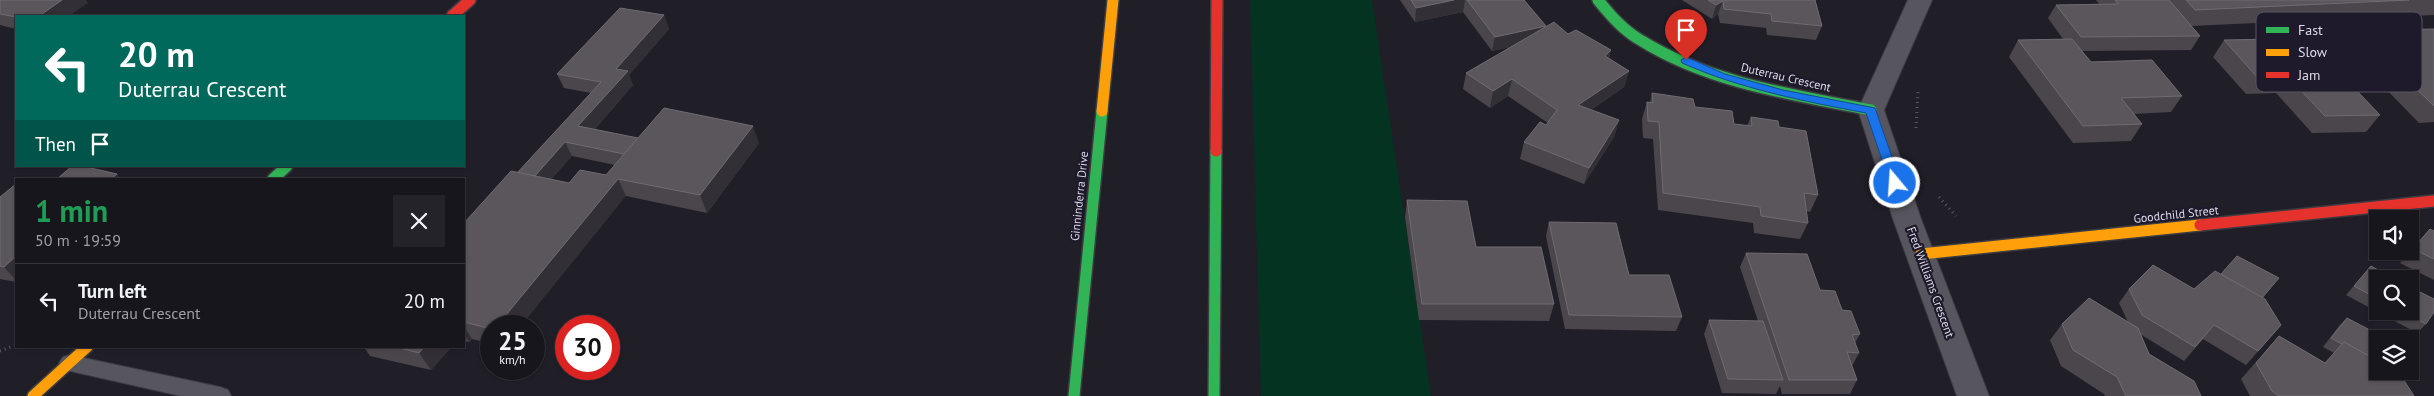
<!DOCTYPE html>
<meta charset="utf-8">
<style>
body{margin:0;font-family:"PT Sans",sans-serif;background:#25232a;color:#f1f3f6;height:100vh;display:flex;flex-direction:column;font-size:19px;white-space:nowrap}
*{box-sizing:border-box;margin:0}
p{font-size:16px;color:#9f9fa4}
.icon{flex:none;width:28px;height:28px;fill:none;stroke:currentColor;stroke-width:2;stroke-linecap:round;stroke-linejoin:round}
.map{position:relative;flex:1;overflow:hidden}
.drawer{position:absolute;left:15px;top:178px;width:450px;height:170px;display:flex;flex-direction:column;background:#18161d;border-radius:0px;box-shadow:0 1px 4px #0004,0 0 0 1px #36353b}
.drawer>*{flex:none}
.hud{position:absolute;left:15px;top:15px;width:450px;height:152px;border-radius:0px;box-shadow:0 1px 4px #0004,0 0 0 1px #36353b;background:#00695c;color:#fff;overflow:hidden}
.buttons{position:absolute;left:2369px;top:210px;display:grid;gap:10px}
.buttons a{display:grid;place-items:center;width:50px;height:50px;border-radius:0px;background:#18161d;box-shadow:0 1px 4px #0004,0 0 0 1px #36353b;font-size:25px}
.speed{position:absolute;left:480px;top:315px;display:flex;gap:10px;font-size:25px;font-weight:700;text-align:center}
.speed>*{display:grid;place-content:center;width:65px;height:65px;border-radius:50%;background:#18161d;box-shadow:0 1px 4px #0004,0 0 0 1px #36353b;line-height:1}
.speed small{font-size:12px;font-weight:400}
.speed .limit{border:8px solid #d22;background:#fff;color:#111}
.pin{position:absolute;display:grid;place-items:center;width:42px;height:42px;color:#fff;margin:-51px -21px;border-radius:50% 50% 50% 0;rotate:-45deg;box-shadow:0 0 5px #0007}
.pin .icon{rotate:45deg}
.me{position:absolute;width:55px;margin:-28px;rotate:342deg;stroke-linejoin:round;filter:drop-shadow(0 0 4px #0008)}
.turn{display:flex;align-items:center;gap:18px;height:105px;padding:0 20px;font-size:22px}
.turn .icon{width:65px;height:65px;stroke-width:2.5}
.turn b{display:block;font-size:35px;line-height:42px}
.then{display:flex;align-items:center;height:48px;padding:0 20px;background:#0003;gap:10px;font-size:19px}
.round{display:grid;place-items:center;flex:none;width:52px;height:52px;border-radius:0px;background:#25232a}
.overview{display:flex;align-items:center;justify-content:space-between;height:85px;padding:0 20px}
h1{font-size:30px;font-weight:800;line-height:38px;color:#1e9e55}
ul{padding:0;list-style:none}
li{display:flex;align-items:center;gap:15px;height:75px;padding:0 20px;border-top:1px solid #36353b}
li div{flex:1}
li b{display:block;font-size:19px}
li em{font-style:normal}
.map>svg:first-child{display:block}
</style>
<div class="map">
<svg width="2434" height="396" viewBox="0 0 2434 396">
<rect width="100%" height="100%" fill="#201e27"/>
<!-- green -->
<path fill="#043421" d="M1250,0h122l59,396h-170z"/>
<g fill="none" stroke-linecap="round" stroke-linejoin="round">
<defs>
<path id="lane" d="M70,355l150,32 8,3 3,6h-50l-111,-25 -7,-2 -4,-6 4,-6z"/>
<path id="street" d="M1908,0h24l-48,110 37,109 68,177h-32l-64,-177 -35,-109z"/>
<g id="fast">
<path d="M1598,0c13,16 26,31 44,41 68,42 152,54 229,69"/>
<path d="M273,179l14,-13"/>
<path d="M1074,396l28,-285"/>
<path d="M1214,396l2,-245"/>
</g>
<g id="slow">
<path d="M1102,111l11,-111"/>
<path d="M1921,254l279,-29"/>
<path d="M33,396l55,-50"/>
</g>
<g id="jam">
<path d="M452,16l18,-16"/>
<path d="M1216,151l1,-151"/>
<path d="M2200,225l234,-24"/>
</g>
</defs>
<!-- lane casing -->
<use href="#lane" stroke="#3c3b42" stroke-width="2"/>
<!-- street casing -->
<use href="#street" stroke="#3c3b42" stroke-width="2"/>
<!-- fast casing -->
<use href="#fast" stroke="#3c3b42" stroke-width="14"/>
<!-- slow casing -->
<use href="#slow" stroke="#3c3b42" stroke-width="14"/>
<!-- jam casing -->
<use href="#jam" stroke="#3c3b42" stroke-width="14"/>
<!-- path -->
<g stroke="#5b5a60" stroke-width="3" stroke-dasharray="1 4" stroke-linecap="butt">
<path d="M1916,128l2,-36"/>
<path d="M1939,197l17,19"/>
<path d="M0,351l16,-6"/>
</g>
<!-- lane -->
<use href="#lane" fill="#57555d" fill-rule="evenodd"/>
<!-- street -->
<use href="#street" fill="#57555d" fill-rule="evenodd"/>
<!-- fast -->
<use href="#fast" stroke="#30b455" stroke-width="11"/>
<!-- slow -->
<use href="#slow" stroke="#ff9f0a" stroke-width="11"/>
<!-- jam -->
<use href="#jam" stroke="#e5322d" stroke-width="11"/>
</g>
<!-- wall -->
<g fill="#4b464c" fill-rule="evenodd">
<path d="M0,0l88,3 -72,13v13l-16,-4z"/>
<path d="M1400,0h124l22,26 22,8 43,16 -2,8 20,13 -5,16 -33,23 28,10 -5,17 -30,47 -64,-25 4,-17 24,-19 -40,-27 -18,12 -27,-19 3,-16 45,-26 -19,4 -29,-39 -48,10z"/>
<path d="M1682,0h133l7,26 -6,14 -49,-5 -1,-7 -46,-5 -2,-9 -6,5z"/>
<path d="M2096,0h338v15l-243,11 9,10 -9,14 -109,1 9,11 91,34 -11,16 -37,2 8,10 -11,17 -58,2 -64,-86 9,-17 45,-1 -15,-21 8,-13 43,-1z"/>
<path d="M664,15l5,14 -40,46 4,10 -38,44 43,9 121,5 -52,70 -81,-17 -135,130v18l-19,-5 -3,3 -5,-1v-118l53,-50 74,-80 -27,-5 -7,-14zM572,156l43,9 -9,10 -37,8 -18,-4z"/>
<path d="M2434,29v93l-15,1 -38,-39h-30l29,31 -14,17 -54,1 -36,-40 -30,1 -33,-37 11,-17 93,-1 6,-8z"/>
<path d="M1652,93l43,14 39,17 13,2 4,-9 28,10 39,68 -8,17 -4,-1 2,12 -8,16 -46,-6 -1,-10 -95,-13 -5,-71 -10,-1 -1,-19 5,-17h3z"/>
<path d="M16,184v98l-16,-3v-82z"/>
<path d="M1407,200l69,47 78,57 -5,17 -130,-1 -14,-103z"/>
<path d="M1549,222l80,53 53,42 -6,14 -111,-2 -19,-93z"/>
<path d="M2430,229l4,2v49l-34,-17 17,-20z"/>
<path d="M1746,253l74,37 40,44 -5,9 4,10 -7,13 5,14 -7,14h-68l-2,-8 -4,8 -54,-1 -18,-59 5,-14 49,1 -18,-54z"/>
<path d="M2371,266l7,13v32h32l16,13 -9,9 -71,-38z"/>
<path d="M2129,289h65l68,9 19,27 -35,40 -43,-26 -19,22 -44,-27 9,20 52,42h-96l-1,-2 -43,-28 -11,-26 12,-16 66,-2 -9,-19z"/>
<path d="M2347,318l30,43 37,35h-164l-9,-17 38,-43 46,27 9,-10 -11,-6 16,-21z"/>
<path d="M363,346h89l-21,24 -61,-14z"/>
</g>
<!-- shaded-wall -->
<g fill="#332f36">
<path d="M62,0h24l2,3 -19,13h-30z"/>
<path d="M1454,0h11l-2,12 -48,10 1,-14z"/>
<path d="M1723,1l-5,13 -6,5 4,-14z"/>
<path d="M664,15l5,14 -40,46 4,10 -48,55 -7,-14 38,-57z"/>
<path d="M1546,26l-4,14 -50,11 3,-14z"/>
<path d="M1611,50l-5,17 -1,-11z"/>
<path d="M1629,71l-5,16 -51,35 5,-17z"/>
<path d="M1512,79l-4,17 -18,12 3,-17z"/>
<path d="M1619,120l-5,17 -30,47 5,-16z"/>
<path d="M753,126l6,17 -52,70 -7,-18z"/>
<path d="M565,142l7,14 -33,38 -7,-15z"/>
<path d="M117,174l4,5h-10z"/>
<path d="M618,179l8,17 -105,130h-24z"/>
<path d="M16,256v24l-12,-13z"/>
<path d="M464,326l8,13 -3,3 -5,-8z"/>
<path d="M425,346h27l-21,24 -12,-17z"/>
</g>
<!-- building -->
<g fill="#5b565c" stroke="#6f6b72">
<path d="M0,0h62l-23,16 -23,1 -16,-3z"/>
<path d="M1411,0h43l-38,8z"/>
<path d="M1467,0h57l22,26 -51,11z"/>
<path d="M1708,0h107l7,26 -50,-5 -1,-7 -47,-5 -1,-8 -7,4z"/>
<path d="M2115,0h54l31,36 -119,1 -25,-32 62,-1z"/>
<path d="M2186,0h223l-214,10z"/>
<path d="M620,8l44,7 -48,54 12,2 -50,55 60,12 -14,16 -59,-12 -30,34 -18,-3 84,-91 -44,-8z"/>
<path d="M1554,22l14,12 8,-4 35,20 -6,6 24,15 -51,34 41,15 -30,48 -65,-26 16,-20 6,3 11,-15 -45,-31 -19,12 -27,-18z"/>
<path d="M2434,29v77l-40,-39 -59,1 45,47 -55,1 -37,-39h-31l-33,-37 106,-2 -7,-7z"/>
<path d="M2072,39l19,23 61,-2 30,36 -61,2 21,26 -59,2 -65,-86z"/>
<path d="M1652,93l41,6 2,8 37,4 2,13 18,2 -1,-9 27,4 1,6 27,4 12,64 -14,-2 4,30 -47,-7 -1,-9 -97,-14 -4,-71 -11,-1 -1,-19 6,1z"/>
<path d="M664,108l89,18 -53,69 -82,-16 -121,147h-6v3l-27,-7v-99l47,-52 58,12 11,-13 26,5z"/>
<path d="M72,166h10l35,8 -6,5h-54z"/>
<path d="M16,184v72l-12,11 -4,-1v-69z"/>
<path d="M1407,200l60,1 9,46h65l13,57h-132z"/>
<path d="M1549,222l67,1 13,52h40l13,42 -113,-2z"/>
<path d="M2430,229l4,2v28l-21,-10z"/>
<path d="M1746,253l61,1 13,36 15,1 7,19 9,1 9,23 -8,1 7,18 -12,-1 10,28h-68z"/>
<path d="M2237,256l42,22 -17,20 -41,-24z"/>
<path d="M2153,265l41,24 21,-18 50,28 16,26 -23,26 -44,-26 -19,22 -53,-32 -13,-26z"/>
<path d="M2371,266l24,13h-17v20l-24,-13z"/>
<path d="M2410,287l24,12v13l-8,12 -25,-13h9z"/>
<path d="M2089,298l49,30 11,26 45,27 7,15h-75l-9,-19 -44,-27 -11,-26z"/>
<path d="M2347,318l40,21h-9l-1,22 -33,-19 -2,2 -11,-6z"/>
<path d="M1709,320l54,1 20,59 -55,-1z"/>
<path d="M2279,336l46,27 19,-21 34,19v10h17l5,3 14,22h-135l-7,-5 -16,-28z"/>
<path d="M392,346h33l-6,7z"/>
</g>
<!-- route -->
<path fill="#1a73e8" stroke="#114b97" d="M1686,57l39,17 58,16 92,18 26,75 -6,4 -5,-4 -24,-70c-63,-12 -125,-24 -184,-50l-1,-3z"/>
<g text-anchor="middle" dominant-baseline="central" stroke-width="4.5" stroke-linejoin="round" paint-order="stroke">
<!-- street labels -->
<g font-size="12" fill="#dddbe7" stroke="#1e1a2b">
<text transform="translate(1786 77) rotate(13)">Duterrau Crescent</text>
<text transform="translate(1079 196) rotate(-84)">Ginninderra Drive</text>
<text transform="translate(2176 214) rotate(-6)">Goodchild Street</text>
<text transform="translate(1931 282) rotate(70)">Fred Williams Crescent</text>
</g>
</g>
<!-- legend -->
<rect x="2256" y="12" width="166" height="80" rx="8" fill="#1e1a2b" stroke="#575463" stroke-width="1"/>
<rect x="2266" y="27" width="23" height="6" fill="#30b455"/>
<rect x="2266" y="49" width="23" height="7" fill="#ff9f0a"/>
<rect x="2266" y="72" width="23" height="6" fill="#e5322d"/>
<g font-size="14" fill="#dddbe7">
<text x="2298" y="35">Fast</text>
<text x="2298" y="57">Slow</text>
<text x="2298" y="80">Jam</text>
</g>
</svg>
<div class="buttons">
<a><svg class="icon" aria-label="sound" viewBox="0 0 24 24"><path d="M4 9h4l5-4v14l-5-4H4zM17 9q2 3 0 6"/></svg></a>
<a><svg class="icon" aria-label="search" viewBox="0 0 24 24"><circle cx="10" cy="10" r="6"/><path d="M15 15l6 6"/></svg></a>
<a><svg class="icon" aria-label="layers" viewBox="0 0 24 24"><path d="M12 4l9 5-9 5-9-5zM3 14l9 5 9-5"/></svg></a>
</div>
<div class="speed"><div>25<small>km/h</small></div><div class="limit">30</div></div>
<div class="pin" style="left:1686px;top:60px;background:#d93025"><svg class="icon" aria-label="arrive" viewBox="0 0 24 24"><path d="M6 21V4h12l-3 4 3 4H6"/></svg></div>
<svg class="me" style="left:1895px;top:183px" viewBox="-20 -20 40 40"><circle r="17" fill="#1a73e8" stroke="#fff" stroke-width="3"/><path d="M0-11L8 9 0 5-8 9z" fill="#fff"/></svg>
<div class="hud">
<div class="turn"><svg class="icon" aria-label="left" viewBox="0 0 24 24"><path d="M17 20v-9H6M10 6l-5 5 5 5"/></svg><div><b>20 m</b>Duterrau Crescent</div></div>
<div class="then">Then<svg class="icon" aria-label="arrive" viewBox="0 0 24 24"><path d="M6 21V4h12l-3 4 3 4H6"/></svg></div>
</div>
<section class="drawer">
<div class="overview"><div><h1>1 min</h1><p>50 m · 19:59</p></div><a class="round"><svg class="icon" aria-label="close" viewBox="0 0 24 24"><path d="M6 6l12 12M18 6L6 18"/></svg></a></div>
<ul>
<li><svg class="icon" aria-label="left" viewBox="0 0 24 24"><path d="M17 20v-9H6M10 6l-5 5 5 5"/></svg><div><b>Turn left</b><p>Duterrau Crescent</p></div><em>20 m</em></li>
</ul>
</section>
</div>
